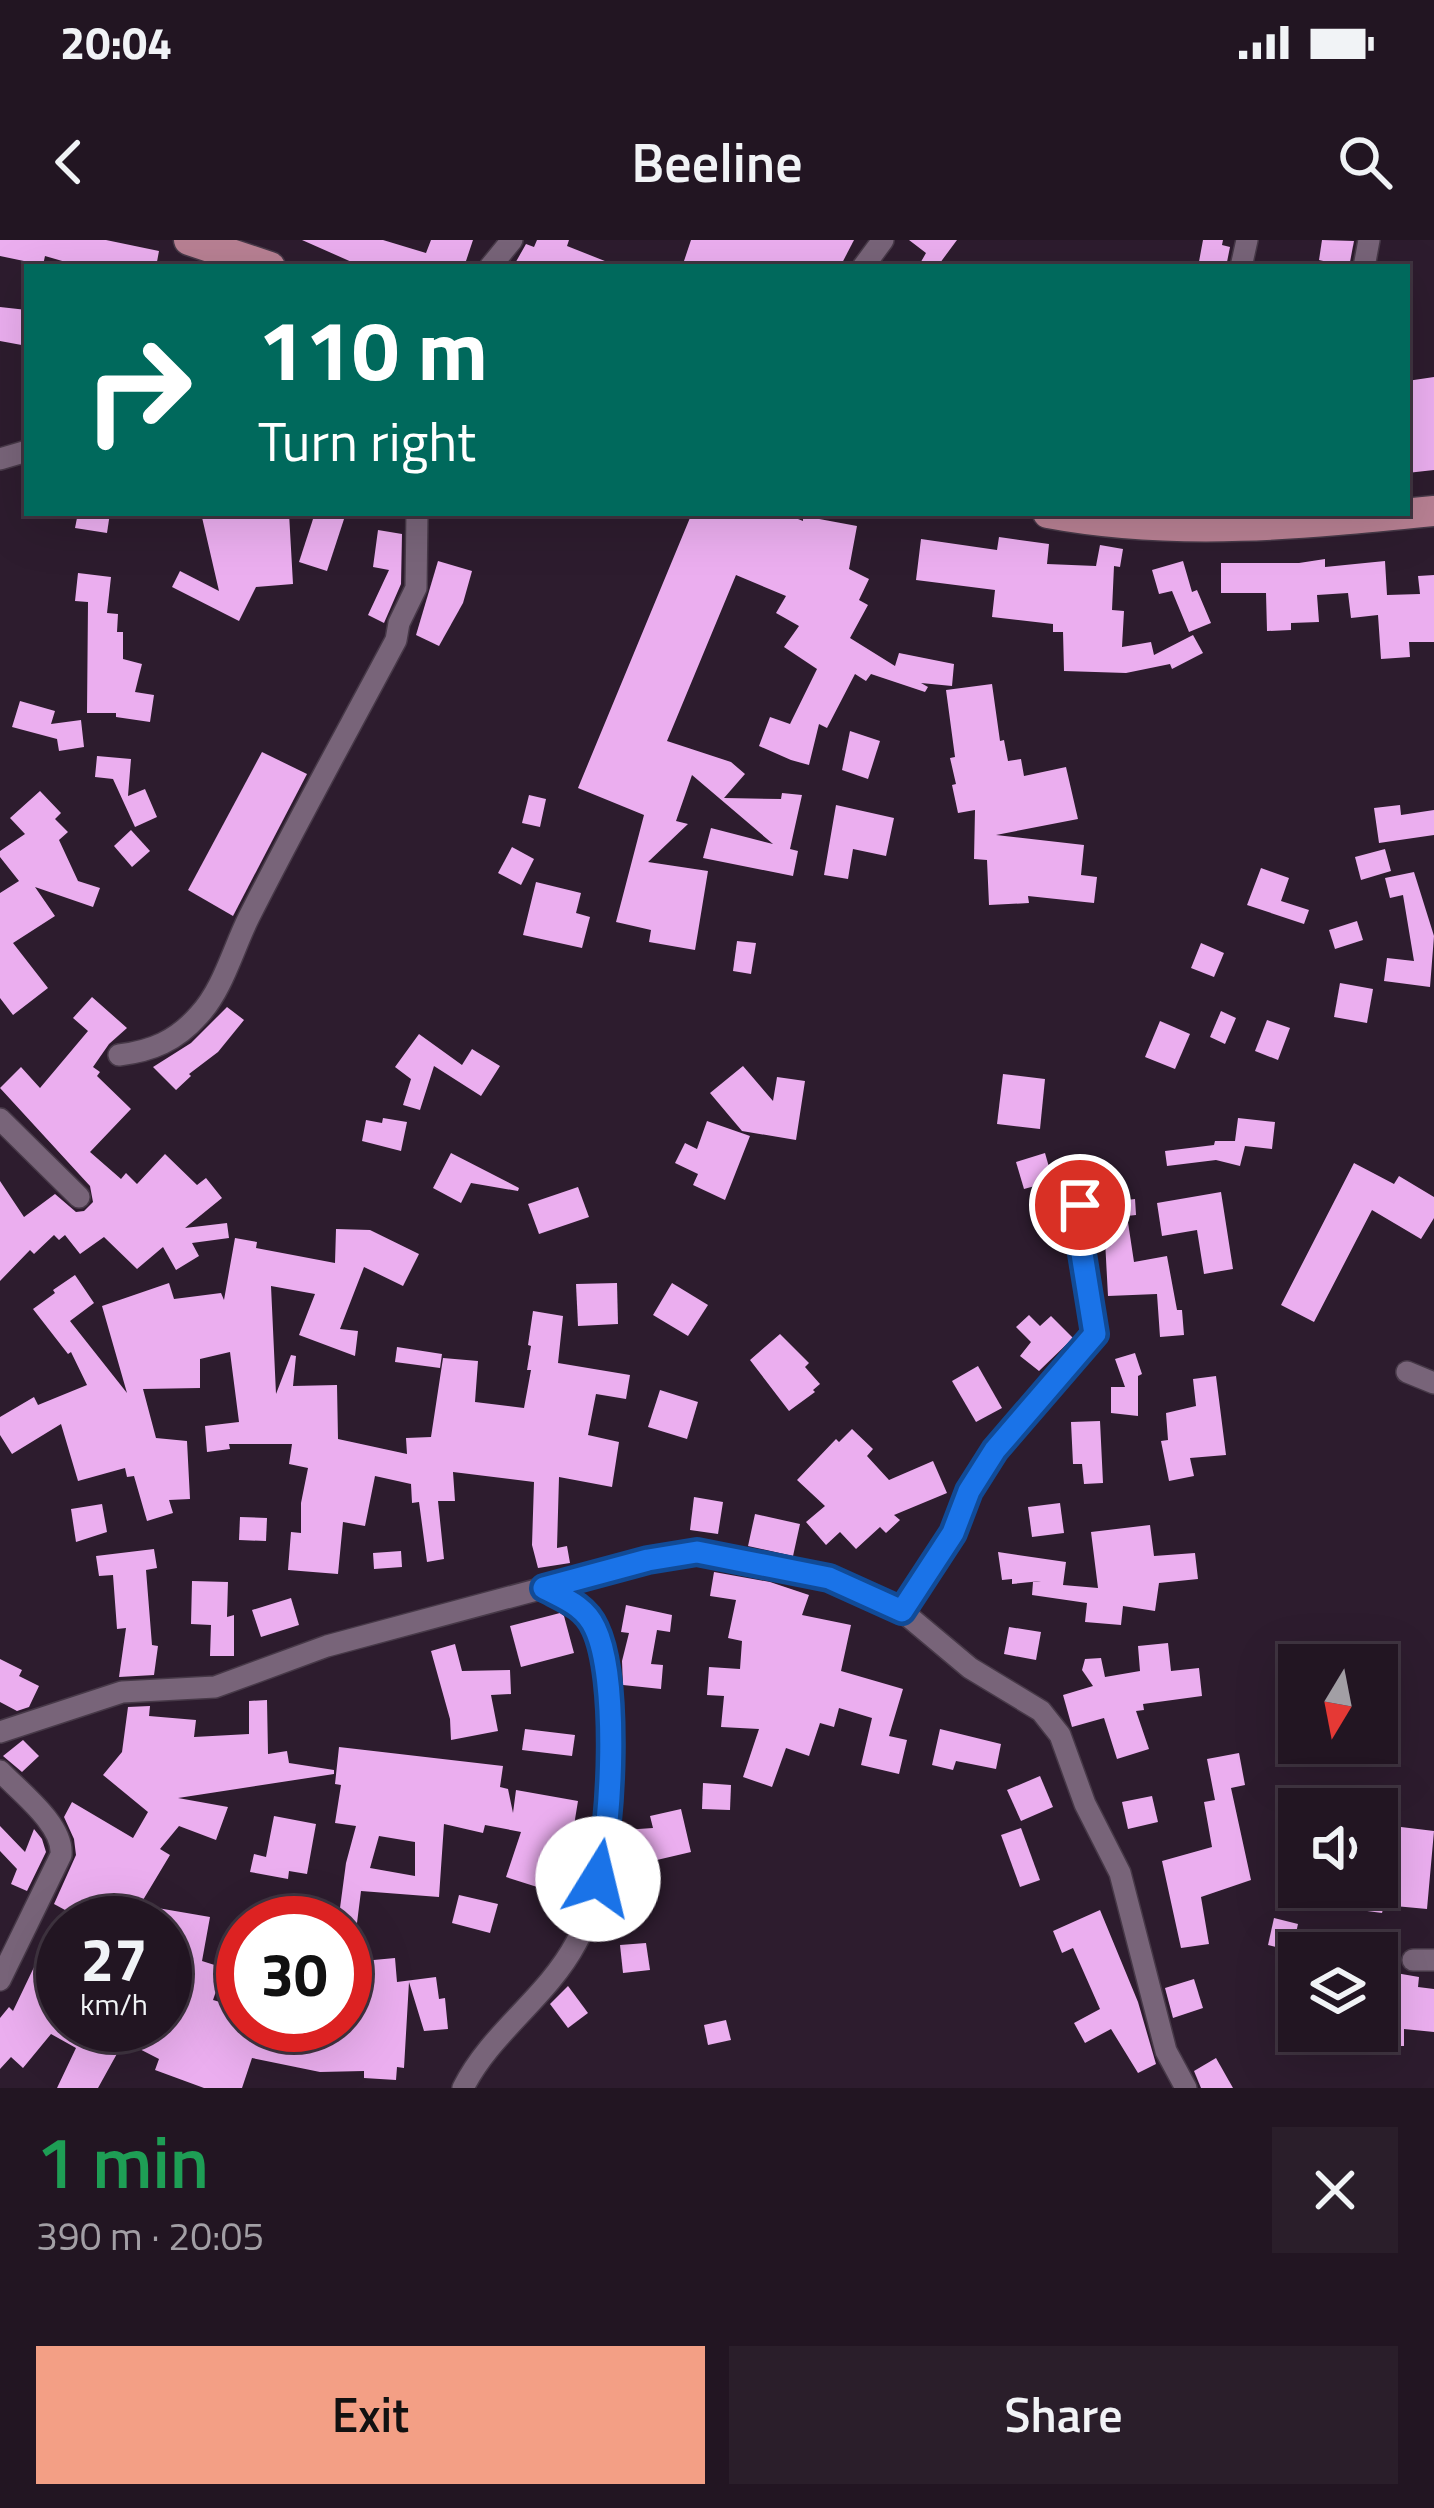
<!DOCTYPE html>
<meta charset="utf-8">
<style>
body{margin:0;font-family:"Titillium Web",sans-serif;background:#2a1e2a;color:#f1f3f6;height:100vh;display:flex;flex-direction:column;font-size:45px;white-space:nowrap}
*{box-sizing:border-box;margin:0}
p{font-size:39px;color:#a29fa5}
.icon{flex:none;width:66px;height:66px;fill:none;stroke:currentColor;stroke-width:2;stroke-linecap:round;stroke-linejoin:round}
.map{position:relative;height:1848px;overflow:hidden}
.panel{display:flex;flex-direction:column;background:#221522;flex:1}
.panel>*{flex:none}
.banner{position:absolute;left:24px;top:24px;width:1386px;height:252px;border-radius:0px;box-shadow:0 12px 48px #0002,0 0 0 3px #3f3440;background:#00695c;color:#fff;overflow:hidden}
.needle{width:78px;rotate:190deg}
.tools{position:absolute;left:1278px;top:1404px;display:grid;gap:24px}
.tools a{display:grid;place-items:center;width:120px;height:120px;border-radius:0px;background:#221522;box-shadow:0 12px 48px #0002,0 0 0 3px #3f3440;font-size:60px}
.speed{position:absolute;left:36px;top:1656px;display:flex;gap:24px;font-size:60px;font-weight:700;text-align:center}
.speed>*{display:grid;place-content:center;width:156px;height:156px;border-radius:50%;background:#221522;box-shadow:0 12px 48px #0002,0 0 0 3px #3f3440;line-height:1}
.speed small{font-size:30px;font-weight:400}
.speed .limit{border:18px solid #d22;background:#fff;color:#111}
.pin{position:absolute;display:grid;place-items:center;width:102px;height:102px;color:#fff;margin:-51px;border:6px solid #fff;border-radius:50%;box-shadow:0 3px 12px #0007}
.me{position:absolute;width:132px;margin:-66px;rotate:9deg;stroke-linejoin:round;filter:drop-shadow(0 0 9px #0008)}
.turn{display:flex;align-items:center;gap:42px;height:252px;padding:0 36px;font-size:54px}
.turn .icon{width:156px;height:156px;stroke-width:2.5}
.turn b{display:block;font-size:84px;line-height:102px}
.round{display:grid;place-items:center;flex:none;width:126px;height:126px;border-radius:0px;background:#2a1e2a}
.overview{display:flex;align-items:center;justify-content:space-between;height:204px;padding:0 36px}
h1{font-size:72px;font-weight:600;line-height:90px;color:#1e9e55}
.cta{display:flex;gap:24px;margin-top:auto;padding:24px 36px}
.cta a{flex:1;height:138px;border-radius:0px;background:#f39f85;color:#111;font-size:48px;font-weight:600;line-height:138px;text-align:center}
.cta a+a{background:#2a1e2a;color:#f1f3f6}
.status{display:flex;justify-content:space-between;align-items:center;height:84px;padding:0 60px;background:#221522;direction:ltr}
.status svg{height:33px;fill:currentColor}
header{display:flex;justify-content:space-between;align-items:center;height:156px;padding:0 36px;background:#221522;font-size:54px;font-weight:600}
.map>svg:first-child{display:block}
</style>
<div class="status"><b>20:04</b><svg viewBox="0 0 49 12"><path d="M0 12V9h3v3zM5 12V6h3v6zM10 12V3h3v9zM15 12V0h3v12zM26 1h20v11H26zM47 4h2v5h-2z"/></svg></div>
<header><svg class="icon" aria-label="back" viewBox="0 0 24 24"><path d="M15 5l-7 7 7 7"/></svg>Beeline<svg class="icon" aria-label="search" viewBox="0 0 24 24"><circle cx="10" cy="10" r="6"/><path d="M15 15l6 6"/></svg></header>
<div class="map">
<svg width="1434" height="1848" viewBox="0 0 1434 1848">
<rect width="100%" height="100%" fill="#2d1c2e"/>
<!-- building -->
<g fill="#ebaeef" fill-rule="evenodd">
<path d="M0,0h106l53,11 -3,16h-73l-38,-11 -2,9 -43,-9z"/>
<path d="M302,0h81l43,13 5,-13h42l-9,27h-101z"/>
<path d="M537,0h32l-2,6 53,21h-107l13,-23 8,3z"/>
<path d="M691,0h163l-14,27h-158z"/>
<path d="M909,0h48l-20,27h-19l8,-14z"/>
<path d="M1203,0h20l-1,5 8,2 -4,20h-28z"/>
<path d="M1322,0l32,1 -5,26 -30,-7z"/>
<path d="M0,67l27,3v36l-27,-5z"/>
<path d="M1434,137v93l-27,3v-92z"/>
<path d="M78,273h32l-3,20 -32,-5z"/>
<path d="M201,273h88l4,71 -37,3 -17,34 -67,-34 8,-16 39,20z"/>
<path d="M315,273h31l-19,58 -28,-9z"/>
<path d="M692,273h91l20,8v-5l54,10 -8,43 20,10 -10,21 9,5 -18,33 45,28 4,-13 55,11 -2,22 -31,-3 7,4 -3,5 -54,-18 -5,7 -11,-7 -28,54 -8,-4 -10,41 -18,-5 -32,-14 11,-29 20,7 27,-55 -33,-22 15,-21 -23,-13 10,-17 -50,-21 -69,166 64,21 14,12 -21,24 57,1 1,-6 20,2 -12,54 8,2 -5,25 -90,-18 8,-30 62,16 -81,-69 -16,46 12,3 -40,38 60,9 -13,79 -46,-8 2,-12 -35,-8 28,-107 -66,-27z"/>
<path d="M378,290l24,4 -1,50 -17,39 -16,-8 21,-45 -16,-3z"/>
<path d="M999,297l50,7 -2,20 49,2 4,-21 23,4 -3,18 -6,-1 -2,44 12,1 -2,36 29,-5 3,13 39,-20 10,18 -31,16 -2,-5 -44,9 -62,-2 -1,-39h-10v-8l-61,-7 3,-27 -79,-10 5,-41 76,11z"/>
<path d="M1325,319v8l60,-6 2,34 33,-1 -2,-18 16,-1v67h-25l1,15 -29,2 -3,-44 -27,3 -3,-25 -31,2 2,27 -28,1v7l-24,1 -1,-38h-45v-30h78z"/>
<path d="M438,321l34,10 -9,32 -24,43 -23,-11z"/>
<path d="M1183,321l9,31 5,-2 14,33 -22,9 -17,-41 -13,3 -7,-24z"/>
<path d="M78,333l33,4 -4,36 11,1 -1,18h6v27l19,5 -7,28 19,3 -4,27 -34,-5v-4h-29l1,-111 -13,-1z"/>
<path d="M992,444l8,57 4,-1 4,21 13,-2 3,17 42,-9 12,52 -82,16 88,10 -3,30 16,2 -3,26 -66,-7 1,7 -40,2 -2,-45 -13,-1 1,-49 -17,3 -6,-28 4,-1 -6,-26 5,-1 -9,-67z"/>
<path d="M20,461l35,10 -4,13 30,-4 3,27 -25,4 -2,-12 -45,-12z"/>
<path d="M850,491l30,10 -12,38 -26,-9z"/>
<path d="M262,512l45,22 -74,142 -45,-26z"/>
<path d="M97,516l34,3 -3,37 17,-7 12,28 -22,10 -22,-48 -18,-2z"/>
<path d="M40,551l21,22 -6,6 13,13 -9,8 19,41 22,7 -7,19 -58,-20 20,29 -42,27 35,45 -35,27 -13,-17v-105l19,-12 -19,-24v-6l25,-17 -15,-16z"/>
<path d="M529,555l17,4 -6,28 -18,-4z"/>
<path d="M836,565l58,13 -8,38 -33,-7 -5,30 -24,-4z"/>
<path d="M1400,565l1,10 33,-5v25l-55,8 -5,-35z"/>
<path d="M131,590l19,21 -18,16 -18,-21z"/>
<path d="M512,607l22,12 -13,26 -23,-12z"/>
<path d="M1385,609l6,22 -30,9 -6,-23z"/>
<path d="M1261,628l28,10 -8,23 28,9 -5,14 -57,-19z"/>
<path d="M1414,632l20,64 -4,51 -46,-6 3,-23 27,3 -11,-66 -13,3 -5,-20z"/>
<path d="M536,642l45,11 -5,20 14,4 -8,31 -59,-13z"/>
<path d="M1357,681l6,19 -28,9 -6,-19z"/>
<path d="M737,701l19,2 -5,31 -18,-3z"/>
<path d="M1201,703l23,10 -10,24 -23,-9z"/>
<path d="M1340,743l33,6 -6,34 -33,-6z"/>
<path d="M92,757l35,31 -18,16 -16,23 7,5 -3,4 34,33 -41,43 31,27 5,-6 11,11 28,-30 32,31 9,-7 16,20 -37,30 42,-5 2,15 -37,5 7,13 -23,14 -13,-23 -26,22 -33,-32 -24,17 -15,-19 -6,5 -5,-5 -20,19 -4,-4 -30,31v-100l24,36 31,-23 21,18 8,-1 9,-9 -3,-16 -90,-98 21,-21 19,21 48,-57 -15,-13z"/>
<path d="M227,767l17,13 -26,32 -29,22 2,2 -15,14 -23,-23 38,-24z"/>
<path d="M1221,771l15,7 -11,26 -15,-7z"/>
<path d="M1267,780l23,8 -12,32 -23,-9z"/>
<path d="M1160,781l30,13 -15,35 -30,-12z"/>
<path d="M419,794l43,31 10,-16 28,17 -19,30 -47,-30 -14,44 -17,-5 8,-26 -16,-12z"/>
<path d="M743,826l30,35 4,-24 28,4 -9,59 -54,-9 -32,-38z"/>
<path d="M1003,834l42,5 -5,50 -43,-5z"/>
<path d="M383,878l24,4 -6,29 -39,-10 4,-21 16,3z"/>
<path d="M1238,878l37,4 -3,27 -27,-3 -5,20 -24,-6 -49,6 -2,-15 49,-6 1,-4h20z"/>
<path d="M707,881l43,15 -25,64 -32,-15 5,-11 -23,-11 10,-20 12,6z"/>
<path d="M451,913l68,35 -1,3 -47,-8 -10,20 -28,-15z"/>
<path d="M1045,913l8,28 -29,8 -8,-27z"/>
<path d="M1354,923l40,21 5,-8 35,21v21l-13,21 -49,-29 -58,112 -33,-17z"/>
<path d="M578,947l11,30 -50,17 -11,-30z"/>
<path d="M1221,952l12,77 -29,5 -7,-44 -35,6 -5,-33z"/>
<path d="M1135,959l1,16 -9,1 7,46 33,-6 10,54h5l2,25 -24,2 -3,-43 -49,2 -3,-56 -6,1 -4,-37z"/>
<path d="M336,989l34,1 49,24 -16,32 -39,-19 -24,62 18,2 -3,25 -56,-21 16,-41 -44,-8 5,108 15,-39 5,1 -3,30 44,-1 1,54 69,15 -1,-16 25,-1 12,-79 35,3 -3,41 49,6 7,-38h-4l4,-24 -3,-1 5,-34 30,5 -5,47 72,12 -4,24 -30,-5 -8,41 31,7 -7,45 -53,-10 -2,71 10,-2 3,17 -32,5 -6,-23 2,-63 -81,-10 2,29h-17l6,58 -17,3 -8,-60 -7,1 -1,-19 -36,-8 -10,50 -22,-4 -5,52 -50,-4 3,-38 10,1v-30l7,-35 -19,-4 3,-20h-63l1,5 -23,3 -2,-26 34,-4 -9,-70 -30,7v29l-57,1 13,49 31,3 3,58 -21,1 4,13 -26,8 -13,-45 -7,1 -2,-9 -47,13 -17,-57 -49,30 -12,-19v-18l34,-20 4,8 49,-20 -16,-33 -3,2 -35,-45 22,-16 -2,-3 22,-15 19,28 -24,18 57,72 -25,-87 67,-23 5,16 47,-6 3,7 11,-62 22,4 -1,6 79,15z"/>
<path d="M617,1043l1,41 -40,2 -2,-42z"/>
<path d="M672,1043l36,22 -20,31 -35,-21z"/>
<path d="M1029,1075l11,11 11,-10 22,22 -34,33 -19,-15 11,-14 -15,-15z"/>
<path d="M780,1094l29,29 -4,4 15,17 -7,6 2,2 -26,19 -39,-51z"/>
<path d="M397,1107l45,7 -2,14 -45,-6z"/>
<path d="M1135,1113l7,21 -4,2v40l-27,-3v-26h14l-10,-28z"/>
<path d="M978,1126l24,42 -26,14 -24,-41z"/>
<path d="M1216,1136l10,79 -36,3 4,18 -25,5 -8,-40 7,-1 -2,-27 30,-7 -3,-27z"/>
<path d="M660,1150l38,12 -11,37 -39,-12z"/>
<path d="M1100,1181l3,62 -19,1 -2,-20h-9l-2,-42z"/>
<path d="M852,1189l21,20 -6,7 22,24 44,-19 14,32 -53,22 6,5 -14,13 -6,-6 -24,22 -16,-17 -14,13 -20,-23 19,-16 -28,-26 39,-41 3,3z"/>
<path d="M694,1257l29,5 -5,32 -28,-4z"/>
<path d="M1060,1263l4,30 -32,4 -4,-30z"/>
<path d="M102,1264l5,28 -31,10 -5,-33z"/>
<path d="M755,1274l45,10 -7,32 -45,-10z"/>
<path d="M240,1277l27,1 -1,23 -27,-1z"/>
<path d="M1150,1285l4,31 41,-3 3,26 -39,4 -4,28 -32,-5 -2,19 -36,-3 2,-19 -55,-8 1,-13 8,-1 -29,3v-5l-10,1 -4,-28 68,10 -3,23 35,3 -7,-56z"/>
<path d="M154,1309l3,19 -11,2 6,75 6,1 -4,29 -35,2 7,-49 -9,1 -4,-54 -14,1 -3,-20z"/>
<path d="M401,1311l1,16 -28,2 -1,-16z"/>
<path d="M714,1332l56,10 39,13 -7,20 49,10 -10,46 62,18 -14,47 18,4 -8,34 -38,-9 11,-47 -33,-10 -5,19 -14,-4 -11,33 -23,-8 -14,39 -29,-10 16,-48 -38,-2 3,-31 -17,-1 2,-28 31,2 2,-28 -14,-3 8,-38 -26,-4z"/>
<path d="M192,1341l36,1 -1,35 7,-2v41h-24l1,-31 -20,-1z"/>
<path d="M291,1358l8,27 -38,12 -9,-27z"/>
<path d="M626,1365l46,10 -2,17 -13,-2 -6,34 12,1 -2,24 -38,-4 -1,-24 7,-28 -8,-1z"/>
<path d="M560,1373l4,3 10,37 -53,14 -11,-41z"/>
<path d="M1009,1387l32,5 -5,28 -32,-6z"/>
<path d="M1168,1403l3,28 28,-3 3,28 -59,8 1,6 -8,1 13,38 -32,10 -13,-41 -32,9 -9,-32 30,-9 -11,-16 3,-11 16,-1 4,19 35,-6 -2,-25z"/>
<path d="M455,1404l7,27 48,-1 1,24 -20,1 7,36 -47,9 -1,-21 -19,-68z"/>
<path d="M0,1419l22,11 -3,6 20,10 -10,21 -12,4 -17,-9z"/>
<path d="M267,1460l1,54 19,-3 2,12 45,7v4l-156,24 50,9 -12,33 -37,-14 -19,23 10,6 -30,50 70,12 -8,44 22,7 -11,32 28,8 -3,11 5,1v5h27l-1,4 40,7v-4l36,-1v-47h9l-2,-22 43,-4 2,24 39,-5 3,22 6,-1 3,31 -24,2 -15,-49 -5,86 -7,-1 -1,13 -32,-2v-7l-44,1 -68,-14 -10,30h-38l-49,-18 4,-11 -35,-18 -26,47h-41l19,-40 -25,-14 -28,34 -12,-11 -11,12v-51l9,-11 4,4 22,-46 28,14 -8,26 8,4v16h102v-102h-76l-35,-19 22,-49 -2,-16 -10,-22 8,-15 61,36 15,-26 -45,-37 19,-23 6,-45 22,-1 -1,10 47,4 -2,17 55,-3v-33z"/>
<path d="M525,1489l50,6 -3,21 -50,-6z"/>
<path d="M940,1489l61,15 -5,25 -40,-8 -3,9 -21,-5z"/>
<path d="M23,1500l16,16 -17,16 -19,-16z"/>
<path d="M339,1507l164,19 -3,21 8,2 5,24 3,-23 62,11 -9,55 18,6 -12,37 -69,-22 15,-45 -36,-7 -2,8 -39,-9 -5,73 -78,-6 -4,32h-19l8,-60 10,-37 -21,-3 6,-38 -6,-1zM379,1596l36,6v34l-45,-8z"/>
<path d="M1239,1513l6,32 -14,3 20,92 -50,17 8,47 -28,4 -19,-87 50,-14 -8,-45 11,-2 -8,-41z"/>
<path d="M1040,1536l13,31 -32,14 -14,-31z"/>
<path d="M703,1543l28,2 -1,25 -28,-1z"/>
<path d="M1152,1556l6,26 -30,7 -6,-27z"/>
<path d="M681,1569l10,43 -47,11 1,10 -26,1 5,-44 29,-2 -3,-12z"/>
<path d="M274,1576l42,8 -9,50 -18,-3 -1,8 -38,-7 4,-18 12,3z"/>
<path d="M0,1586l25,26 9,-23 8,10 4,13 -19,39 -16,-7 6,-15 -17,-18z"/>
<path d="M1401,1587l33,4 -7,78 -43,-4 -2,8 -37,-5 3,-21h29v-6l15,2z"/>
<path d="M1021,1588l19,52 -20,7 -19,-52z"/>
<path d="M459,1655l39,9 -8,29 -38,-10z"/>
<path d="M1100,1670l38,92 18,62 -18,9 -27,-44 -26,14 -11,-20 26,-14 -27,-61 -11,5 -9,-22z"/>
<path d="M1274,1678l24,6 -6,27 -24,-6z"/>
<path d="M646,1703l4,27 -27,3 -3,-28z"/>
<path d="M1390,1732l29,5 -1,10 16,2v43l-30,-3v17h-26l-1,-65 11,1z"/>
<path d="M1194,1739l9,29 -30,10 -8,-30z"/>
<path d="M568,1746l20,27 -20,15 -18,-24z"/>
<path d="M726,1780l5,20 -23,5 -4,-20z"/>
<path d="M1216,1818l17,30h-32l-7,-17z"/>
</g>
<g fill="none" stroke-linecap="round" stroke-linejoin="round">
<defs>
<g id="street">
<path d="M490,27l22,-27"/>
<path d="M863,27l20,-27"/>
<path d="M1241,27l6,-27"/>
<path d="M1364,27l5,-27"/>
<path d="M0,219l27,-8"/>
<path d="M119,815c33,-4 57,-14 80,-40 24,-26 34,-66 50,-98 47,-93 98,-185 147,-277l3,-17 17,-35 1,-75"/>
<path d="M0,879l79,78"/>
<path d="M1407,1132l27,11"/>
<path d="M902,1371l51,-78 16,-42 26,-41 100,-115 -16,-100 1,-61"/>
<path d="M0,1492l122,-40 93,-5 112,-41 321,-86 49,-8 132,26 73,33 68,57 71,43 19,24 25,69 35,69 46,178 20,37"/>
<path d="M0,1531c20,21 64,54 61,84l-61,125"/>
<path d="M1413,1720h21"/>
<path d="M463,1848c28,-56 83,-89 113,-145 17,-30 29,-71 32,-105 5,-49 7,-169 -13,-211 -11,-22 -31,-28 -50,-39"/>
</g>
<g id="primary">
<path d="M189,0l81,27"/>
<path d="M1048,273c128,24 257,11 386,-2"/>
</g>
</defs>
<!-- street casing -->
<use href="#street" stroke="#473948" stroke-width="24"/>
<!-- primary casing -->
<use href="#primary" stroke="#473948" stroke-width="33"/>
<!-- street -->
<use href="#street" stroke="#786479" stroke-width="21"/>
<!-- primary -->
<use href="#primary" stroke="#b88093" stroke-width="30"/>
</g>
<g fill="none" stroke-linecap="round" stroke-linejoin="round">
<defs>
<path id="route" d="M598,1639c14,-55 21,-201 -3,-251 -10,-22 -30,-29 -51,-40l104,-28 49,-8 132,26 73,33 51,-78 16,-42 26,-41 100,-116 -16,-99 1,-30"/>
</defs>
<!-- route casing -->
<use href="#route" stroke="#114b97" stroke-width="30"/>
<!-- route -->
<use href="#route" stroke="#1a73e8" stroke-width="21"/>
</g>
</svg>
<div class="tools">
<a><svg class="needle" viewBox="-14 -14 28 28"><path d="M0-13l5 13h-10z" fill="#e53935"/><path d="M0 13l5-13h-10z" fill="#a29fa5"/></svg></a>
<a><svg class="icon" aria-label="sound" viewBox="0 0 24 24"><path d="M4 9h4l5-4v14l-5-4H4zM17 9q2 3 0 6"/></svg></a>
<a><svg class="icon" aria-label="layers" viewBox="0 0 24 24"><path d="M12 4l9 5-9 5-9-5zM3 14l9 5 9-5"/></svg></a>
</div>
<div class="speed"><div>27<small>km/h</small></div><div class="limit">30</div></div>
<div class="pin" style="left:1080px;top:965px;background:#d93025"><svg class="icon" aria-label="arrive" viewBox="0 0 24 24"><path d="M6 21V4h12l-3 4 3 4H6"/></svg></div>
<svg class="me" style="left:598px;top:1639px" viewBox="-20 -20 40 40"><circle r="19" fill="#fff"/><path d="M0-13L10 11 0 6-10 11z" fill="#1a73e8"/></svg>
<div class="banner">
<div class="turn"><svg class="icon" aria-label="right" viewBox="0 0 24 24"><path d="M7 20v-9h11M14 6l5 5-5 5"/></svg><div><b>110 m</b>Turn right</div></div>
</div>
</div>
<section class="panel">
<div class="overview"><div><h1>1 min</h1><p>390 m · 20:05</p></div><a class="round"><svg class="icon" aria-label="close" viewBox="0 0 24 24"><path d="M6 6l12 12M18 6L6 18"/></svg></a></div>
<div class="cta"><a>Exit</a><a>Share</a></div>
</section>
